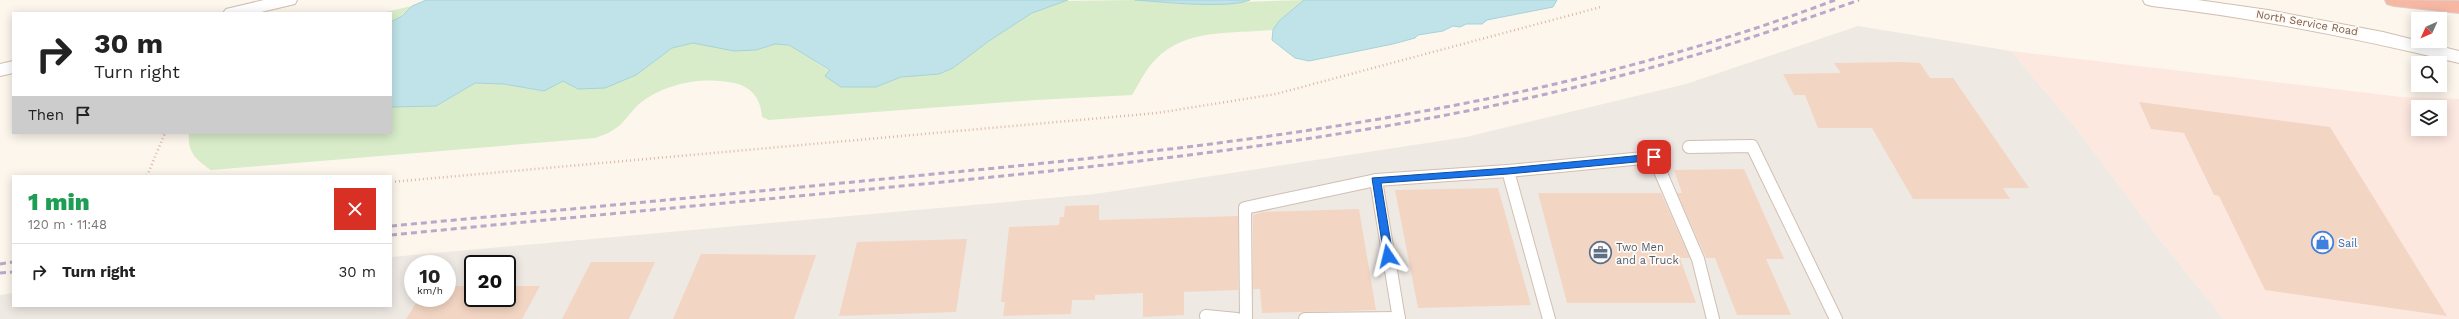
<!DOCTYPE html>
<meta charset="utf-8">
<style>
body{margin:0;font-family:"Work Sans",sans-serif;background:#f6f6f6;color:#222;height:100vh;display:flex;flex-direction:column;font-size:15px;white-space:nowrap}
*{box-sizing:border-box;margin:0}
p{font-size:13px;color:#767676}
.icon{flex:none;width:22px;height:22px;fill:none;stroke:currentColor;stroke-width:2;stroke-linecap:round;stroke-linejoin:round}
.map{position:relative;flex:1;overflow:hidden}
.details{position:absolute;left:12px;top:175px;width:380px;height:132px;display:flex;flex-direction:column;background:#fff;border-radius:0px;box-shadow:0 2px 10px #0003}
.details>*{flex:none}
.hud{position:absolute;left:12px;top:12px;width:380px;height:122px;border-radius:0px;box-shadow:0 2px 10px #0003;background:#fff;color:#222;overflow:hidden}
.needle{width:26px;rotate:225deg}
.fabs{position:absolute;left:2411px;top:12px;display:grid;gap:8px}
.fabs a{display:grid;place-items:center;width:36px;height:36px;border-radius:0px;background:#fff;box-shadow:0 2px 10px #0003;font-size:20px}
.speed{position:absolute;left:404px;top:255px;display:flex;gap:8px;font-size:20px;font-weight:700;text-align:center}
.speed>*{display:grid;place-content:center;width:52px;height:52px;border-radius:50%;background:#fff;box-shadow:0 2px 10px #0003;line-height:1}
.speed small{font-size:10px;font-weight:400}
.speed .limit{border:2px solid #111;border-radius:6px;background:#fff;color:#111}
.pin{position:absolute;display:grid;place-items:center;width:34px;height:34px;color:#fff;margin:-17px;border-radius:8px;box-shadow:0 2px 6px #0006}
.me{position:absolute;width:44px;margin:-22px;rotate:350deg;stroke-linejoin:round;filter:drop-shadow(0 0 3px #0008)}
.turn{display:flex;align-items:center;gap:14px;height:84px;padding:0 16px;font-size:18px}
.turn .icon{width:52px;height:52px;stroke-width:2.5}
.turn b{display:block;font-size:28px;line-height:34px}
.then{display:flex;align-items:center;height:38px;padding:0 16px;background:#0003;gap:8px;font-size:15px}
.round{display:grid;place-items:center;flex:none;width:42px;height:42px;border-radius:0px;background:#f6f6f6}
.head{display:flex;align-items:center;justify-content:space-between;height:68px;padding:0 16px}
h1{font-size:24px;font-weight:800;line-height:30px;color:#1e9e55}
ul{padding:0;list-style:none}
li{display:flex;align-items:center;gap:12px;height:56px;padding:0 16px;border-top:1px solid #e0e0e0}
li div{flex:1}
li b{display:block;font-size:15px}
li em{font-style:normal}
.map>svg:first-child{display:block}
</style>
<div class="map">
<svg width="2459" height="319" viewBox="0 0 2459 319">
<rect width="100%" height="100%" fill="#fdf6ec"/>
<!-- commercial -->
<path fill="#fde8e0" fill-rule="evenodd" d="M2011,51l391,46 57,2v220h-235l-60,-74 -89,-118zM2418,107h22v22h-22z"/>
<!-- industrial -->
<path fill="#efe9e4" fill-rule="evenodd" d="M1858,26l153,25 64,76 89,118 60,74h-2224v-24l13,-2v13h378v-49l704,-63 371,-57 220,-53zM413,264h34v34h-34zM473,264h34v34h-34z"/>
<!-- green -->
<g fill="#d8ecc9">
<path d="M1135,0l46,4 123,-4 -25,21 -6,9c-39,4 -87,-2 -117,29 -10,9 -17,25 -24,36l-96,5 -267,20 -7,-3c-1,-18 -10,-30 -28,-34 -31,-7 -70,0 -95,21 -9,8 -16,21 -26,26 -5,4 -11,5 -17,8l-385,32c-15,-10 -24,-18 -22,-37h202v-26l45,-1 39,-23 29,1 39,7 20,-10 15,8 74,-26 20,-15 21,-5 63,7 19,-6 14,1 41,26 -5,5 51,11 25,-10 38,-3 14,-6 36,-27 43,-28 31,-12z"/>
<path d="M412,6l-18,16h-3v-9h-11z"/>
</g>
<!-- water -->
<g fill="#bfe3e8" stroke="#a5d3da">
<path d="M426,0h642l-36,13 -43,28 -36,27 -14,6 -38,3 -25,10h-35l-16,-11 5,-6 -41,-25 -14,-1 -19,6 -22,1 -41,-8 -21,5 -36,27 -31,13 -27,1 -15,-8 -19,10 -40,-7 -29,-1 -39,23 -45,1v-85l11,-6 10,-10z"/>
<path d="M1135,0h115c-21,9 -89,2 -115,0z"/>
<path d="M1304,0h253l-4,7 -66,13 -5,4h-16l-6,3 -7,-1 -10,5 -25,4 -3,3 -22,6 -84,17 -14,-3 -23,-18 1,-10 6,-9z"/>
</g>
<!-- building -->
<g fill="#f3d5c3">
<path d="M1902,62l18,1 10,15h23l76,110h-26l7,11h-97l-41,-71h-54l-13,-33h-11l-11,-21 58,-1 -7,-10z"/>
<path d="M2139,102l191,25 117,189 -182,-26 -46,-94 -5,-1 -30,-62 -33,-4z"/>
<path d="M1744,169l40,90h-18l25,56h-54l-22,-57h-9l-29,-65h5l-8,-23z"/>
<path d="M1498,188l33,117 -113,3 -23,-118z"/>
<path d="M1538,193h123l29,65h-10l16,45h-129z"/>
<path d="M1099,205v15l139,-4v74l-54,2v23l-41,2v-24l-48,2v5h-23l-1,14 -68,2 2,-14h-4l8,-75 50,-2 1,-8h4l1,-11z"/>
<path d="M1359,209l17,101 -114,3 -2,-24h-7v-74l10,-3z"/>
<path d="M967,239l-11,73 -117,4 18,-74z"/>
<path d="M701,254l115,1 -22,64h-121z"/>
<path d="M591,262h64l-26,57h-67z"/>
<path d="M447,286h26v12h34v-12h33l-18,33h-116l13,-21h28z"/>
</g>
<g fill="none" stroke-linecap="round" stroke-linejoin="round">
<defs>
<g id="service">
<path d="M1689,147l63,-1 84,173"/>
<path d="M1206,316l31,3"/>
<path d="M1246,319l-1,-111 131,-28"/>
<path d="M1305,319l94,-1"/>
<path d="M1399,319l-23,-139 132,-9"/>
<path d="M1549,319l-41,-148 146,-14 44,102 15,60"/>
</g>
<g id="tertiary">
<path d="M264,0h33l-2,4 -38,9h-34l3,-4z"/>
<path d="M2143,0h55l70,10 115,22 76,19v12c-102,-25 -203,-45 -307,-57l-7,-2z"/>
<path d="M13,61v12l-13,3v-12z"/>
</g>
<path id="motorway" d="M2385,0l74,1v12l-65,-7 -7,-2z"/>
</defs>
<!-- service casing -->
<use href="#service" stroke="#d1beb0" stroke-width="14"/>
<!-- tertiary casing -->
<use href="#tertiary" stroke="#d1beb0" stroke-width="2"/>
<!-- motorway casing -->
<use href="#motorway" stroke="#dad1cd" stroke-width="2"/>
<!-- path -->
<g stroke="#d9b8a5" stroke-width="2.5" stroke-dasharray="1 3" stroke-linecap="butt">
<path d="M147,176l18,-43"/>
<path d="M391,182l766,-69 119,-19 325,-87"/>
</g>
<!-- service -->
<use href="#service" stroke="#fff" stroke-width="12"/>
<!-- tertiary -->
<use href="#tertiary" fill="#fff" fill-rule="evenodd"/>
<!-- motorway -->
<use href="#motorway" fill="#f7b7a3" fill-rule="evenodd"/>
<!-- rail -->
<g stroke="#b9a8c9" stroke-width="3" stroke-dasharray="6 4" stroke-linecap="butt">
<path d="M391,226c181,-17 362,-34 543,-52 304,-29 614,-65 901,-174"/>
<path d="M391,235c184,-18 368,-35 552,-53 231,-23 463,-49 688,-109 77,-20 153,-46 228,-73"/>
<path d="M0,264l13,-2"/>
<path d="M0,273l13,-1"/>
</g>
</g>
<!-- route -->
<path fill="#1a73e8" stroke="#114b97" d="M1654,154l3,1v5l-149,14 -127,9 12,73 -5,4 -4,-4 -12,-78 136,-10z"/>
<!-- icons -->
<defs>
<symbol id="shop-ring" viewBox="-11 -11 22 22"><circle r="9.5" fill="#fffaf3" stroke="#3f7fe0" stroke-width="1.5"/><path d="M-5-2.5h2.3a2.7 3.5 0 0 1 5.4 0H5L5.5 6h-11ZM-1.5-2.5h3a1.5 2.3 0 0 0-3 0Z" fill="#3f7fe0"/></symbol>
<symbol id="office-ring" viewBox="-11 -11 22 22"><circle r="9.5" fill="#fffaf3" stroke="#5c6f8a" stroke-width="1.5"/><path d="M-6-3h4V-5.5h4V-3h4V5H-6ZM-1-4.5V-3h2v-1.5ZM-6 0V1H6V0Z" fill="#5c6f8a"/></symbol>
</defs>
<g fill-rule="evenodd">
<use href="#shop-ring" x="2310" y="230" width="25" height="25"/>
<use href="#office-ring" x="1588" y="240" width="25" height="25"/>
</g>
<g text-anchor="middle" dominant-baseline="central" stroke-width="3.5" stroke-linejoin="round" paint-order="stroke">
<!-- street labels -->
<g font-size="11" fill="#7a5c4d" stroke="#fffaf3">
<text transform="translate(2307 23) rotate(10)">North Service Road</text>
</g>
<!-- shop labels -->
<g font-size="11" fill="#366cbe" stroke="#fffaf3" text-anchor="start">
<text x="2338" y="243">Sail</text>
</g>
<!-- service labels -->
<g font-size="11" fill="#4e5e75" stroke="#fffaf3" text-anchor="start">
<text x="1616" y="247">Two Men<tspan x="1616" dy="13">and a Truck</tspan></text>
</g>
</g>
</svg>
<div class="fabs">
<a><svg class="needle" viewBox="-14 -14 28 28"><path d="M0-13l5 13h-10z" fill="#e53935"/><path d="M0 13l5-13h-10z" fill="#767676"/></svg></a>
<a><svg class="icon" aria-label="search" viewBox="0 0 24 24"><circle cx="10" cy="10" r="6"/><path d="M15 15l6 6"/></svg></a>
<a><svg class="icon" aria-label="layers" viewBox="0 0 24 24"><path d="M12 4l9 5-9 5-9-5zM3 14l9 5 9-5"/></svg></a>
</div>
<div class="speed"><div>10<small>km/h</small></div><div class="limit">20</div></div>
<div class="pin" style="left:1654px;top:157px;background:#d93025"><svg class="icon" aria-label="arrive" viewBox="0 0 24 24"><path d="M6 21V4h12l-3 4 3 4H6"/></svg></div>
<svg class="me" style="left:1388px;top:256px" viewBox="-20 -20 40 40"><path d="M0-17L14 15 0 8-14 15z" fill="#1a73e8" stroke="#fff" stroke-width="4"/></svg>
<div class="hud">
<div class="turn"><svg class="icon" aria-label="right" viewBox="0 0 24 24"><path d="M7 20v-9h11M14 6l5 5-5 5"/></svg><div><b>30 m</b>Turn right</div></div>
<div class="then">Then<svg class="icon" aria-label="arrive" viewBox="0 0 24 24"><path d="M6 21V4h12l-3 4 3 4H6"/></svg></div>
</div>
<section class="details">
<div class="head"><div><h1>1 min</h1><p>120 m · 11:48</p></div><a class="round" style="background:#d93025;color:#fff"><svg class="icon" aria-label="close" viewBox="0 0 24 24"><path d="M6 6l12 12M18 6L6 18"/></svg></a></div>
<ul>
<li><svg class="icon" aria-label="right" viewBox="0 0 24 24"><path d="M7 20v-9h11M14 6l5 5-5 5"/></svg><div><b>Turn right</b></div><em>30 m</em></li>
</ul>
</section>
</div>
